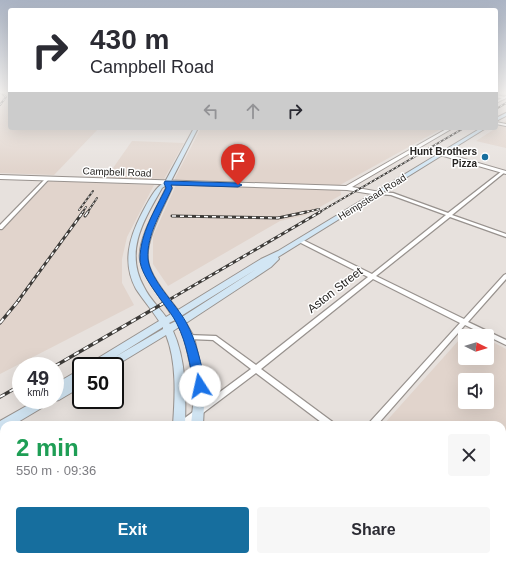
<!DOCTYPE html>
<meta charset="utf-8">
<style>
body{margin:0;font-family:Arial,sans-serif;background:#f7f7f7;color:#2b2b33;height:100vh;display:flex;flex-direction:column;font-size:15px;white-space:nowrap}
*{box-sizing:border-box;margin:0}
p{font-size:13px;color:#7c7c81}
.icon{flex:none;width:22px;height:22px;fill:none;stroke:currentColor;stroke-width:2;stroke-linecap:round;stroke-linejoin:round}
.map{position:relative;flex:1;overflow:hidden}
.sheet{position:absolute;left:0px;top:421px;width:506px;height:140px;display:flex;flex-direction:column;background:#fff;border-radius:12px 12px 0 0;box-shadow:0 4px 16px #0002}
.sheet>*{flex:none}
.top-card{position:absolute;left:8px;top:8px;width:490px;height:122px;border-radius:4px;box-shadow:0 4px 16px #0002;background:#fff;color:#2b2b33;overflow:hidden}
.needle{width:26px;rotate:95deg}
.fabs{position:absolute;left:458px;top:329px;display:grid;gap:8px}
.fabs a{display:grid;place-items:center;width:36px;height:36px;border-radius:4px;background:#fff;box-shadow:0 4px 16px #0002;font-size:20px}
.speed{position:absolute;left:12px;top:357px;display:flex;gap:8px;font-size:20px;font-weight:700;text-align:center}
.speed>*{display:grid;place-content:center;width:52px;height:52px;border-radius:50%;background:#fff;box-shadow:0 4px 16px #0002;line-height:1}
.speed small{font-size:10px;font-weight:400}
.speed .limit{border:2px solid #111;border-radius:6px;background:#fff;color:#111}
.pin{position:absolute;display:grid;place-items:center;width:34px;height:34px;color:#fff;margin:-41px -17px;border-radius:50% 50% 50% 0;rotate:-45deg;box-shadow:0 0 4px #0007}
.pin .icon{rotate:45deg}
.me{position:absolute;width:44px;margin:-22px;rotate:350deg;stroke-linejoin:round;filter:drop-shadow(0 0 3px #0008)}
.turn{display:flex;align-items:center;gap:14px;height:84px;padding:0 16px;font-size:18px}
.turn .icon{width:52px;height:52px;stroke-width:2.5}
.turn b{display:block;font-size:28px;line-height:34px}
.lanes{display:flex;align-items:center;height:38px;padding:0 16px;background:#0003;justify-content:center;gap:20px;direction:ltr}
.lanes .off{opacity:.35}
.round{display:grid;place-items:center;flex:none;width:42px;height:42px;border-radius:4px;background:#f7f7f7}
.overview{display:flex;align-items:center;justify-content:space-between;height:68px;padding:0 16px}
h1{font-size:24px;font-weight:800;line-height:30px;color:#1e9e55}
.primary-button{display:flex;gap:8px;margin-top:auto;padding:8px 16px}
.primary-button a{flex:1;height:46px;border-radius:4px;background:#166e9e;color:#fff;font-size:16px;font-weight:800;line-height:46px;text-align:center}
.primary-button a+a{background:#f7f7f7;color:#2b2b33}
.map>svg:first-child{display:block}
</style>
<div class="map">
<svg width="506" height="561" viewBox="0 0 506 561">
<rect width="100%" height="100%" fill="#e7e1dd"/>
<!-- built -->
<g fill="#e1d4cc" fill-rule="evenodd">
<path d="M0,92h10v36h89l-45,47 -54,-2z"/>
<path d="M506,121v27l-30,-7 20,-13z"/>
<path d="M201,128h242l-103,57 1,10 -35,20 -26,6 -112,65 -15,-22v-28l23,-51 -1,-7z"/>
<path d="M132,141l52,2 -20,36 -58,-1z"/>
<path d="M49,181l105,4 -27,52 -5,22v24l12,22 -134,69v-143z"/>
<path d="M468,330l13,6h-16v22h22v-19l19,10v195l-4,-3v-116h-119zM465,380h22v22h-22z"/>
</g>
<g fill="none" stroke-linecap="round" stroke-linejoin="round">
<defs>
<g id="minor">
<path d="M496,95l9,2v1l-1,1 -8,-2z"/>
<path d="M502,171l3,1 -53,43 54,19v3l-56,-20 -74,59 88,43 40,-44 2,-1v5l-38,43 38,18v5l-41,-20 -88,100h-9l1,-2 91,-100 -87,-44 -112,90 73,54 1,2h-10l-69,-52 -69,52h-10l1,-2 73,-54 -38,-29 -24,-1h-2l-1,-2 1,-2h2l27,1 40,29 112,-88 -69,-35v-2h4l69,34 74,-59 -55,-20 -13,-1 -2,-1 1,-1 16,1 55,20z"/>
<path d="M46,178l3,1 -47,50h-2v-4z"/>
<path d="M0,439c6,3 4,8 4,14 -4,-2 -4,-8 -4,-14z"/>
<path d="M502,547l4,2v11l-5,-3h1z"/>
<path d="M7,557h13l-2,4h-13z"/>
<path d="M245,557h12l-2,4h-12z"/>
<path d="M480,557h10l-2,4h-10z"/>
</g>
<g id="tertiary">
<path d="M506,96v2l-10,5v-2z"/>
<path d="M496,122l10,2v2l-10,-2z"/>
<path d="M448,128h5l-101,59 28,5 1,1 -3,2 -31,-5 -347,-11v-4l346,11z"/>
<path d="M440,153h4l62,18v3l-66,-19z"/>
</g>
<g id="secondary">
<path d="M506,113v3l-10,5v-3z"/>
<path d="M194,128h4l-28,55 2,5c-8,19 -27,52 -24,72 2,16 20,37 30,50l83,-51 17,-8 203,-123h5l-208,129 1,2 -8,8 -85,56 8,14 11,49 -2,39h-12l4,-39 -11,-49 -5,-10 -6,4c13,29 13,62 12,94h-12c2,-29 4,-62 -7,-90l-51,31h-12l1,-2 -3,2h-13l2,-3 69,-42c-7,-11 -16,-21 -23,-32 -14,-26 -7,-51 6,-76 6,-11 12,-25 23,-31zM165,186l1,2c-9,19 -29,52 -26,72 3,16 22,40 31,54l-5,3c-7,-10 -17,-19 -22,-30 -20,-36 0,-67 18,-99zM261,266l-79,51 -1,-1zM175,320l1,1 -6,3 -1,-1zM163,327v2l-48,28z"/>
<path d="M81,369v18l-22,13 -4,1 -4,-1 -1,3 -37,22h-9v5l-4,2v-11l37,-21h18v-16z"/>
<path d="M113,557h14l-2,4h-14z"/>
<path d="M138,557h14l-2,4h-14z"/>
</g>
</defs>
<!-- minor casing -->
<use href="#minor" stroke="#98928e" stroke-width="2.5"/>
<!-- tertiary casing -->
<use href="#tertiary" stroke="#98928e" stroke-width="2"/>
<!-- secondary casing -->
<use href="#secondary" stroke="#98928e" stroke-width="2"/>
<!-- minor -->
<use href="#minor" fill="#fff" fill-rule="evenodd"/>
<!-- tertiary -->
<use href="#tertiary" fill="#fff" fill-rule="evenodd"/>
<!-- secondary -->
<use href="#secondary" fill="#d2e6f4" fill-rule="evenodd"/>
<defs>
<g id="rail-far2">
<path d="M0,92l6,5 -6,8"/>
<path d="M496,109l10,-6"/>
<path d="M79,210l14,-19"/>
<path d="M82,213l4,-6"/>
<path d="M87,213l10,-15"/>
<path d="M302,213l17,-4"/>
<path d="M318,213l146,-85"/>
</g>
<g id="rail-far1">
<path d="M85,216l3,-4"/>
<path d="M172,216l106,2 28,-6"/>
<path d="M18,301l65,-89"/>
<path d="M167,301l153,-89"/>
</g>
<g id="rail">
<path d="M0,323l19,-23"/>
<path d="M55,366l114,-66"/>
<path d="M0,397l21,-12"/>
</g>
</defs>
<!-- rail-far2 casing -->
<use href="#rail-far2" stroke="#3d3b38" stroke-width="2"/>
<!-- rail-far1 casing -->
<use href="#rail-far1" stroke="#3d3b38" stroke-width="3"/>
<!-- rail casing -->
<use href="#rail" stroke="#3d3b38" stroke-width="3.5"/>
<!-- rail-far2 -->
<use href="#rail-far2" stroke="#fff" stroke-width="1" stroke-dasharray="2.5" stroke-linecap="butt"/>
<!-- rail-far1 -->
<use href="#rail-far1" stroke="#fff" stroke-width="1.5" stroke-dasharray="4" stroke-linecap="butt"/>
<!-- rail -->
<use href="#rail" stroke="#fff" stroke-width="2" stroke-dasharray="5.5" stroke-linecap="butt"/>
</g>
<!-- sky -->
<linearGradient id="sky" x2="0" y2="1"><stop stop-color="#abb4c4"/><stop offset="0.54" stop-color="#f4f2f0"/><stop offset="1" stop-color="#f4f2f0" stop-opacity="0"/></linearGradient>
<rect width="506" height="171" fill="url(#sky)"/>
<!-- route -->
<path fill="#1a73e8" stroke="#114b97" d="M165,181l73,2 4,2 -4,2 -67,-2 1,3c-9,21 -26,47 -24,71 2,21 28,45 38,63 11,20 15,42 20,64l-2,3 -4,2 -4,-2 -2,-3c-4,-21 -7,-42 -17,-62 -8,-17 -37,-46 -37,-65 0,-25 15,-49 26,-71l-2,-5z"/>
<!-- markers -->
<circle fill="#166e9e" stroke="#fff" stroke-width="1.5" cx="485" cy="157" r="4"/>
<g text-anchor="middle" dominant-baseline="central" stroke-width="3" stroke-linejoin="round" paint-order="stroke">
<!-- far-poi labels -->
<g font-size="10" font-weight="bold" fill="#272523" stroke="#fff" text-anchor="end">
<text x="477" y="151">Hunt Brothers<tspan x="477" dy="12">Pizza</tspan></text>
</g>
<!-- far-street labels -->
<g font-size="10" fill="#272523" stroke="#fff">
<text transform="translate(117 172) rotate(2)">Campbell Road</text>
<text transform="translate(372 197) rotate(-32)">Hempstead Road</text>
</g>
<!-- street labels -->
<g font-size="12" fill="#272523" stroke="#fff">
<text transform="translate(335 290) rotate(-38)">Aston Street</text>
</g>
</g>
</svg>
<div class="fabs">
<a><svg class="needle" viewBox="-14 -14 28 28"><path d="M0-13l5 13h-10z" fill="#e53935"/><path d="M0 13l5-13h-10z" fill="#7c7c81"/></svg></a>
<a><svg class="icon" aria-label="sound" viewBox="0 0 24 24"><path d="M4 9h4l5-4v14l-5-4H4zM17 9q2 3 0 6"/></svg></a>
</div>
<div class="speed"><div>49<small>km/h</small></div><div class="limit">50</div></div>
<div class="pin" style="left:238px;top:185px;background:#d93025"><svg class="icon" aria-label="arrive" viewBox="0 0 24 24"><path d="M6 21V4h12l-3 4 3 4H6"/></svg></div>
<svg class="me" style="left:200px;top:386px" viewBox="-20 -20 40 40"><circle r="19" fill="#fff"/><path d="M0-13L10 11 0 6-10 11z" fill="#1a73e8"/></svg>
<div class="top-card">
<div class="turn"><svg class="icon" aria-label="right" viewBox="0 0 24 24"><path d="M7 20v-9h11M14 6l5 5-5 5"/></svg><div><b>430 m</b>Campbell Road</div></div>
<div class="lanes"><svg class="icon off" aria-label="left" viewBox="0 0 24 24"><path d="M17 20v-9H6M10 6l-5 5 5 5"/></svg><svg class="icon off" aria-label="ahead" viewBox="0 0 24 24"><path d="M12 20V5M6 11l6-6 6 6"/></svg><svg class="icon" aria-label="right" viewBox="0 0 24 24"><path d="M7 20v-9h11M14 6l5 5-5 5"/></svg></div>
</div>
<section class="sheet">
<div class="overview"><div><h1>2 min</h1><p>550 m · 09:36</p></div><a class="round"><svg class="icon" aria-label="close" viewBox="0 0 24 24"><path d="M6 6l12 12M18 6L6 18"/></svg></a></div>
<div class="primary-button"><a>Exit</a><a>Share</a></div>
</section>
</div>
